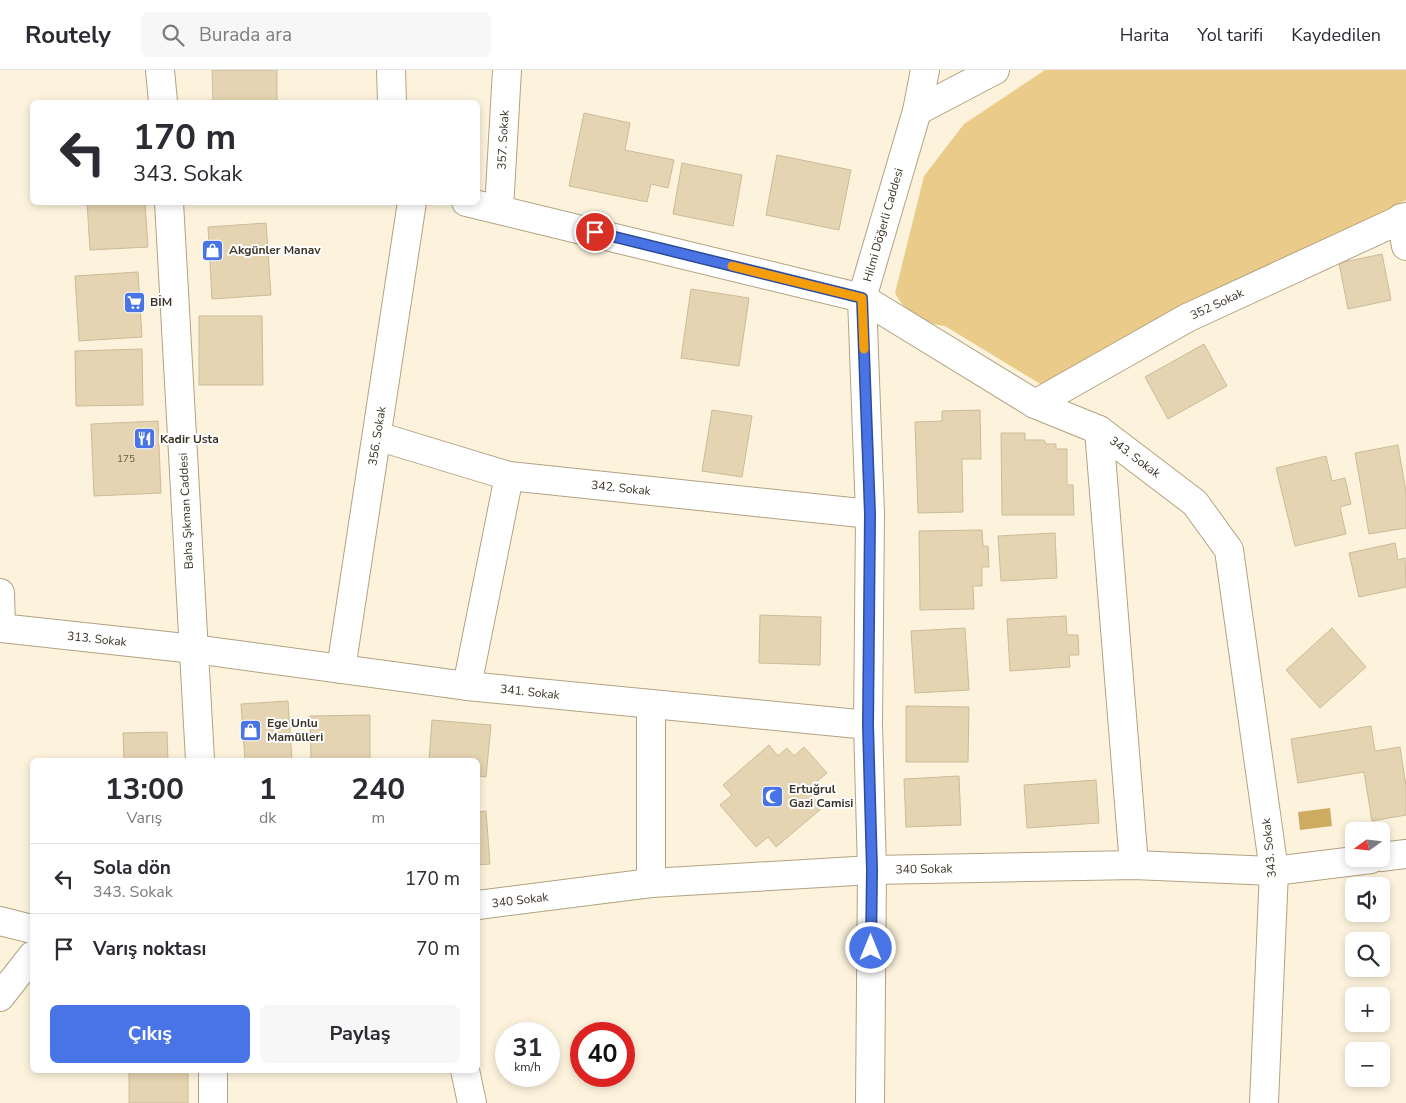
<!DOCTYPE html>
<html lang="tr">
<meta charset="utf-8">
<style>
body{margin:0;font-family:"Nunito Sans",sans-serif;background:#f7f7f7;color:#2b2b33;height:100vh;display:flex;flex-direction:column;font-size:19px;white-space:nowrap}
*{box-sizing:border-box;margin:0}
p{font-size:16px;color:#7c7c81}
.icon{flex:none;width:28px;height:28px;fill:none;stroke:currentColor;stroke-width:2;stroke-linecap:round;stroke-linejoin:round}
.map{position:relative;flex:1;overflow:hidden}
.panel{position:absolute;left:30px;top:688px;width:450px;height:315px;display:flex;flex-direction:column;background:#fff;border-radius:8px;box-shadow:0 2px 8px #0003}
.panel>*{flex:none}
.banner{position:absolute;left:30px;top:30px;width:450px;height:105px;border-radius:8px;box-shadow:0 2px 8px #0003;background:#fff;color:#2b2b33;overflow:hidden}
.needle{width:32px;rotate:255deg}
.controls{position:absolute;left:1345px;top:752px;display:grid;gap:10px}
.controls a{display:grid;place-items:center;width:45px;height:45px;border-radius:8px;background:#fff;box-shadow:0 2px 8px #0003;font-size:25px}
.speed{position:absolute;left:495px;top:952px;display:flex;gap:10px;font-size:25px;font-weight:700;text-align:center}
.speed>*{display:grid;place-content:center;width:65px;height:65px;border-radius:50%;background:#fff;box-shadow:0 2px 8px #0003;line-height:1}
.speed small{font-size:12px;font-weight:400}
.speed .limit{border:8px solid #d22;background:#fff;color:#111}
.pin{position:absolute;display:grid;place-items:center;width:42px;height:42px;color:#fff;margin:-21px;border:2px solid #fff;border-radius:50%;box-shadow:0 1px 5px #0007}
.me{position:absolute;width:55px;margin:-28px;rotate:0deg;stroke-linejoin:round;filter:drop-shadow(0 0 4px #0008)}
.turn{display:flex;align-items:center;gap:18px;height:105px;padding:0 20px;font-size:22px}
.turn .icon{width:65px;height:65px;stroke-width:2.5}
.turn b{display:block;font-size:35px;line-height:42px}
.eta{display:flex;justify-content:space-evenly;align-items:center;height:85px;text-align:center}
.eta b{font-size:30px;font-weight:700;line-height:35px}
.primary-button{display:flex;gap:10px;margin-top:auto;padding:10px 20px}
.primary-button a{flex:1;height:58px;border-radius:8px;background:#4874e6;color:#fff;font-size:20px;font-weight:700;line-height:58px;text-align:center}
.primary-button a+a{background:#f7f7f7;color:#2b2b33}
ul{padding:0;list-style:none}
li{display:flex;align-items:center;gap:15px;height:70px;padding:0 20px;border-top:1px solid #e1e1e2}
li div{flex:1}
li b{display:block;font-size:19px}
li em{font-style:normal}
header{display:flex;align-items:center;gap:30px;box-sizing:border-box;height:70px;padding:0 25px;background:#fff;border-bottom:1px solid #e1e1e2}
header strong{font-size:24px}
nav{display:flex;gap:28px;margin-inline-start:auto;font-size:18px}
.search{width:350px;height:45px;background:#f7f7f7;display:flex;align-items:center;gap:12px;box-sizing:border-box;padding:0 18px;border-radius:8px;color:#7c7c81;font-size:19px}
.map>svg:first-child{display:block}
</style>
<header>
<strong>Routely</strong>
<div class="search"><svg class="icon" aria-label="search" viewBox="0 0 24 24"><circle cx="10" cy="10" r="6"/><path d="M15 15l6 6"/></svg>Burada ara</div>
<nav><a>Harita</a><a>Yol tarifi</a><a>Kaydedilen</a></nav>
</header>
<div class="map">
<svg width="1406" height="1033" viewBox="0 0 1406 1033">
<rect width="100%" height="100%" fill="#fdf3dd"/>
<!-- green -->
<path fill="#eacb89" d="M1045,0h361v130l-364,185 -97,-59c-21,-2 -41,-14 -50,-33l29,-117 40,-52z"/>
<!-- water -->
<path fill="#cdab60" d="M1330,738l2,18 -32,4 -2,-18z"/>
<!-- building -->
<g fill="#e5d4b1" stroke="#cb9">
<path d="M212,0h65v32h-64z"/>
<path d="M584,43l46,10 -5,27 49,10 -6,28 -17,-4 -4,18 -78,-16z"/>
<path d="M777,85l74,15 -12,60 -73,-15z"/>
<path d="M682,93l60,12 -9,51 -60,-12z"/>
<path d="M87,132h58l3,45 -58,3z"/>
<path d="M266,153l5,72 -59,4 -4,-72z"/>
<path d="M1382,184l9,46 -43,9 -9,-46z"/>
<path d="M138,202l4,65 -63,4 -4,-65z"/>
<path d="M691,219l58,9 -10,68 -58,-8z"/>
<path d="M199,246h63l1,69h-64z"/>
<path d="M1204,274l23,42 -59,33 -23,-42z"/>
<path d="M142,279l1,56 -67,1 -1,-55z"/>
<path d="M712,340l40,6 -10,61 -40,-6z"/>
<path d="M980,340l1,49h-19l1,53 -45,1 -3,-91 27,-1v-10z"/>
<path d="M158,351l3,72 -67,3 -3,-72z"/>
<path d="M1001,363h24v7h19l2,4h10v5h11v36h6l1,30h-72z"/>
<path d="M1398,375l8,47v36l-37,6 -14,-81z"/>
<path d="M1326,386l6,25 13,-3 6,26 -11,3 6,27 -51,12 -19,-78z"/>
<path d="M982,460l1,16h5l1,21h-7v19h-9l1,23 -54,1 -1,-79z"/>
<path d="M1055,463l2,45 -56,3 -3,-45z"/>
<path d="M1395,473l3,17 7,-2 1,29 -47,10 -10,-44z"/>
<path d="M760,545l61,2 -1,48 -61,-2z"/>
<path d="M1066,546l1,19h11l1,20h-10l1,12 -60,4 -3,-52z"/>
<path d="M965,558l4,62 -54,3 -4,-62z"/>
<path d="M1332,558l34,39 -46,41 -34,-38z"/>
<path d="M288,631l4,59h-47l-4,-56z"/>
<path d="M906,636l63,1 -1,55h-62z"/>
<path d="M370,645v45h-59l-1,-44z"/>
<path d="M432,650l59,5 -5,52 -8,-1v-16h-49z"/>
<path d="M1371,656l4,25 25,-4 6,39v29l-34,6 -8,-49 -66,11 -7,-44z"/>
<path d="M167,662l1,28h-44l-1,-27z"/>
<path d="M769,675l9,11 9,-8 7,8 10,-9 23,26 -11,9 6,7 -9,8 9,11 -46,39 -8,-10 -12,10 -36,-42 12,-10 -9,-10z"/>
<path d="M959,706l2,49 -55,2 -2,-48z"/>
<path d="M1096,710l3,43 -72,5 -3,-43z"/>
<path d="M486,741l4,53 -12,1v-53z"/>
<rect x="129" y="1000" width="59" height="33"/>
</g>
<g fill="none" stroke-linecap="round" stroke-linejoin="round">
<defs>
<g id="minor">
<path d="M391,0l1,32"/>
<path d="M917,41l78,-41"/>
<path d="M466,132l396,96 173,106 64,26 96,73 34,47 45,321 -10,232"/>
<path d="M499,139l8,-139"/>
<path d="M1401,148l5,28"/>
<path d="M1035,334l152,-86 219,-101"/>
<path d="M1099,360l35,435"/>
<path d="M377,366l132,40 361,38"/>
<path d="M0,523l1,35"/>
<path d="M0,558l194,21 273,37 401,39"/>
<path d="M341,599l71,-467"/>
<path d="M467,616l42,-210"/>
<path d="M651,635v178"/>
<path d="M1381,787l25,-3"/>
<path d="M478,835l173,-22 221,-13 262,-5 140,6 97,-12"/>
<path d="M0,851l32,8"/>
<path d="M0,927l32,-41"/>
<path d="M465,1000l7,33"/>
<path d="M870,1033l2,-233 -4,-145 2,-211 -8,-216 55,-187 8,-41"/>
</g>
<g id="major">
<path d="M160,0l3,32"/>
<path d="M169,132l31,558"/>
<path d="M213,1000v33"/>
</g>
</defs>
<!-- minor casing -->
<use href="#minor" stroke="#b2a281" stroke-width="30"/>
<!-- major casing -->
<use href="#major" stroke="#b2a281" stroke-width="30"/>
<!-- minor -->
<use href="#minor" stroke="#fff" stroke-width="28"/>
<!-- major -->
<use href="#major" stroke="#fff" stroke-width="28"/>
</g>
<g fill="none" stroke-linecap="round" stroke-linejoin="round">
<defs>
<path id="route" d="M595,162l267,66 8,216 -2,211 4,145 -1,78"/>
</defs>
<!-- route casing -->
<use href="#route" stroke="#2f4b96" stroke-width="12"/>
<!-- route -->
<use href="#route" stroke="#4874e6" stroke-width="9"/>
<!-- slow -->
<path stroke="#f59e0b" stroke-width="9" d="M732,196l130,32 2,51"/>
</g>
<!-- icons -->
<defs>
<symbol id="shop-square" viewBox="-11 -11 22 22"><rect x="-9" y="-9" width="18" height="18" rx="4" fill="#4874e6" stroke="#fff"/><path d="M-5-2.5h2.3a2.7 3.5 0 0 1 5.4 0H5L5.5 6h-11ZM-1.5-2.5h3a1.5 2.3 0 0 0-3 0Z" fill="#fff"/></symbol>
<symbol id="supermarket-square" viewBox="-11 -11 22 22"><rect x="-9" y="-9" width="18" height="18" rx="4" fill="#4874e6" stroke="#fff"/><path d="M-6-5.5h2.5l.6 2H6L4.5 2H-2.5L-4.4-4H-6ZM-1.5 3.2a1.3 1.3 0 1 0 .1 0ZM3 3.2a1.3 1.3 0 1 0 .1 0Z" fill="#fff"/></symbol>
<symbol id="restaurant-square" viewBox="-11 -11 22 22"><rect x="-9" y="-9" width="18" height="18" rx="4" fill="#4874e6" stroke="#fff"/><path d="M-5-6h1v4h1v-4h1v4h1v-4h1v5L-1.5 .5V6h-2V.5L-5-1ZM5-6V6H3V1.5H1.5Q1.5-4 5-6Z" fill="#fff"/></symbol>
<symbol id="mosque-square" viewBox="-11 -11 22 22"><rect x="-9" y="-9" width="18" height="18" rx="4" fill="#4874e6" stroke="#fff"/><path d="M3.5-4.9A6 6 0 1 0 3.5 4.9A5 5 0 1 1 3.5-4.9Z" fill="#fff"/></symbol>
</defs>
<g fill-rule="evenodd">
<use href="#shop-square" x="200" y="168" width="25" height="25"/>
<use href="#supermarket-square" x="122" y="220" width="25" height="25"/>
<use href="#restaurant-square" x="132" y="356" width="25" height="25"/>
<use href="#shop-square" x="238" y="648" width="25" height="25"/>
<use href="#mosque-square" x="760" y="714" width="25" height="25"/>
</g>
<g text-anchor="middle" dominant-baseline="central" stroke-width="4" stroke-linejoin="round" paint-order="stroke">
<!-- number labels -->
<g font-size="10" fill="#665c49">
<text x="126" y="389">175</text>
</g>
<!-- street labels -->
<g font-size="12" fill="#3b3426" stroke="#fff">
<text transform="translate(503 70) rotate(-87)">357. Sokak</text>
<text transform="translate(883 155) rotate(-74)">Hilmi Döğerli Caddesi</text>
<text transform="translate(1217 234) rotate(-25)">352 Sokak</text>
<text transform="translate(377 366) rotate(-81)">356. Sokak</text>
<text transform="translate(1135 387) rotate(37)">343. Sokak</text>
<text transform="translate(621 418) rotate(6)">342. Sokak</text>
<text transform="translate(186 441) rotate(-93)">Baha Şıkman Caddesi</text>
<text transform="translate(97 569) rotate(6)">313. Sokak</text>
<text transform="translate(530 622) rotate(6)">341. Sokak</text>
<text transform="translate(1269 778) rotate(-96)">343. Sokak</text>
<text transform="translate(924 799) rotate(-1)">340 Sokak</text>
<text transform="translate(520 830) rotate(-7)">340 Sokak</text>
</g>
<!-- poi labels -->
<g font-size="12" font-weight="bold" fill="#3b3426" stroke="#fff" text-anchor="start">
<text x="229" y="180">Akgünler Manav</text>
<text x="150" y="232">BİM</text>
<text x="160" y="369">Kadir Usta</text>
<text x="267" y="653">Ege Unlu<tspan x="267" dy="14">Mamülleri</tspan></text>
<text x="789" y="719">Ertuğrul<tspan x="789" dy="14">Gazi Camisi</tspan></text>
</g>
</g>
</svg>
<div class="controls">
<a><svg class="needle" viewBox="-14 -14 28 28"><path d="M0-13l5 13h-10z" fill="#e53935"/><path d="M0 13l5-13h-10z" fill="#7c7c81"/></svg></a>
<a><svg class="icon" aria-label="sound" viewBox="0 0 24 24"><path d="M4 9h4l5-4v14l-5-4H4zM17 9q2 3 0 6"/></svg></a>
<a><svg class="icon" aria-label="search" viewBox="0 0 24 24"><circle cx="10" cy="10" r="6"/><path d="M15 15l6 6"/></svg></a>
<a>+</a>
<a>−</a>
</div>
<div class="speed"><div>31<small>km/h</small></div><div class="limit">40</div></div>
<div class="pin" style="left:595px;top:162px;background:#d93025"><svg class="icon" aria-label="arrive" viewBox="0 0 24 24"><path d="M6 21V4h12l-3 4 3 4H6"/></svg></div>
<svg class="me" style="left:871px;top:878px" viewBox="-20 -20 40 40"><circle r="17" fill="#4874e6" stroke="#fff" stroke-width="3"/><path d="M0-11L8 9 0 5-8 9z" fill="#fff"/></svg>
<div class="banner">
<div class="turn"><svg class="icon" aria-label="left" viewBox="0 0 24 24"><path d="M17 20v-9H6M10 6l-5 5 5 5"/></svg><div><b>170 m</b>343. Sokak</div></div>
</div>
<section class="panel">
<div class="eta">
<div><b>13:00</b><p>Varış</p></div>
<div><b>1</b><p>dk</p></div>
<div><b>240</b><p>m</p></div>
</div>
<ul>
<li><svg class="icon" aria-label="left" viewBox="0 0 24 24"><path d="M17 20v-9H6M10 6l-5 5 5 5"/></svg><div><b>Sola dön</b><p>343. Sokak</p></div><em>170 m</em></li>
<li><svg class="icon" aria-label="arrive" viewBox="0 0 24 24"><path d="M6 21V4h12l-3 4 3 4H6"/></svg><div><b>Varış noktası</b></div><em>70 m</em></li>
</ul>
<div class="primary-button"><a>Çıkış</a><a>Paylaş</a></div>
</section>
</div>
